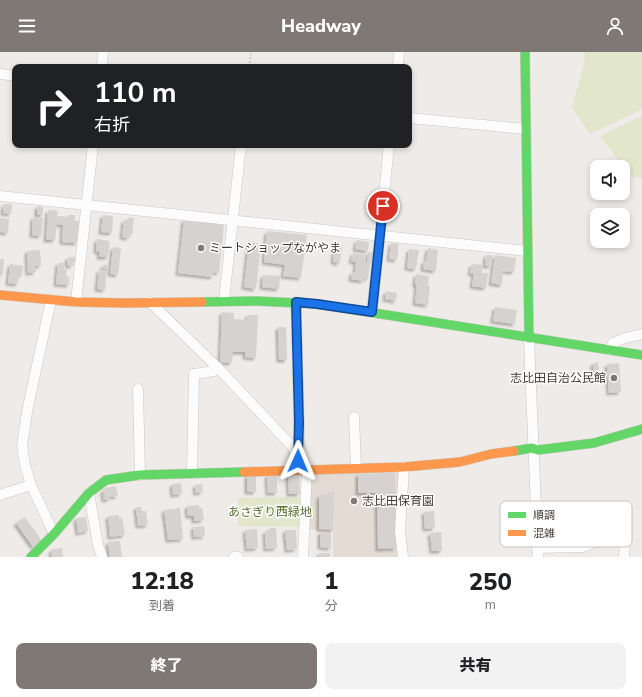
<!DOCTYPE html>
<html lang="ja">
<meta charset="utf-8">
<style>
body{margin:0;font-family:"Nunito Sans","Noto Sans JP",sans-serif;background:#f2f2f2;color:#202124;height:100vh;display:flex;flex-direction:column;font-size:15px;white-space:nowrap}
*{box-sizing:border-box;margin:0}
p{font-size:13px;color:#757577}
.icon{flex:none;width:22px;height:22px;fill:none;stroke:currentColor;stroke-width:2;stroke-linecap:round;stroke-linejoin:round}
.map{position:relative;height:505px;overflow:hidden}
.drawer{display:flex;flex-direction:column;background:#fff;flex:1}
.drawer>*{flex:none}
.top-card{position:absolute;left:12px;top:12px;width:400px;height:84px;border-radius:8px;box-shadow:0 2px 6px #0003;background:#202124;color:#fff;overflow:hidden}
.controls{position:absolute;left:590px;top:108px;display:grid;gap:8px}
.controls a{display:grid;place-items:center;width:40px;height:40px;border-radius:8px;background:#fff;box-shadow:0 2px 6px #0003;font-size:20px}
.pin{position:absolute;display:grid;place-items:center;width:34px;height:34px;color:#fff;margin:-17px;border:2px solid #fff;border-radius:50%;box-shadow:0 1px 4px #0007}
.me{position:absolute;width:44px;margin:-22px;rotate:1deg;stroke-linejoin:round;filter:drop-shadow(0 0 3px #0008)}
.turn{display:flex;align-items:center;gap:14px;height:84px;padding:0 16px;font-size:18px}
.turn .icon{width:52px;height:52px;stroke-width:2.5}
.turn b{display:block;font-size:28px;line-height:34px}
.eta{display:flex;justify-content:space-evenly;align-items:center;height:68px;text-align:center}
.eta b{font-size:24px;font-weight:800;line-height:28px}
.cta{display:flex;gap:8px;margin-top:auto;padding:8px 16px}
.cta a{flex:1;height:46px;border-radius:8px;background:#7f7874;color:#fff;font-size:16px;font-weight:800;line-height:46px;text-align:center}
.cta a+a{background:#f2f2f2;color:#202124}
header{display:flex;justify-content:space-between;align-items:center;height:52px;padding:0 16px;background:#7f7874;color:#fff;font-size:18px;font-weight:800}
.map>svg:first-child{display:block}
</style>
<header><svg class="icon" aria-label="menu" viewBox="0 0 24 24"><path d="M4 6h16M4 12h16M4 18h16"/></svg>Headway<svg class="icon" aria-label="person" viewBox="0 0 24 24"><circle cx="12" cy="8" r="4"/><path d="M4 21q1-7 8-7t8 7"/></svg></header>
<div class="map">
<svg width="642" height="505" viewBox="0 0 642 505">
<defs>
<filter id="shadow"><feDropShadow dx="-2.5" dy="2.5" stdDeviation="1" flood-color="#0004"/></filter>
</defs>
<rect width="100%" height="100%" fill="#eeebe8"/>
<!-- education -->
<path fill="#e4dcd4" d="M400,418v87h-67v-25l-25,-3 4,-57z"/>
<!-- green -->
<g fill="#e2e6ca">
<path d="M585,0h57v57l-52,25 -18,-27 12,-43z"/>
<path d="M642,64v62l-11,-2 -31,-40z"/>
<path d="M302,445l-3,30 -61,-1v-28z"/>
</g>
<!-- building -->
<g fill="#d6d2cf" filter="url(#shadow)">
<path d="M4,152h8l-1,10 -8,-1z"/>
<path d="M37,154l6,1v8h-6z"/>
<path d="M48,158l10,1 -1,5 11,1v-2h7v6h4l-2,22 -15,-1 1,-17 -6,-1 -2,16h-9z"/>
<path d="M103,163l10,1 -1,17 -11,-1z"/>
<path d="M33,165l10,1 -2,18 -9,-1z"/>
<path d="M0,166l9,1 -1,14 -8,-1z"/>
<path d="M128,166h6l-2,17 -3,-1v4l-7,-1 2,-17h4z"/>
<path d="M184,167l40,5 -5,49 -5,-1 -1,5 -35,-4z"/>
<path d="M267,179l40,4 -6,43 -18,-2 2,-11 -21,-3z"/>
<path d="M97,187l13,2 -2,16h-9l1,-5 -4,-1z"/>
<path d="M357,188l12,2 -1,9 -13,-2z"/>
<path d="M249,190l12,2 -5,45 -12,-2z"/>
<path d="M391,191l8,1 -2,16 -8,-1z"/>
<path d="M335,194l7,1 -2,16 -7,-1z"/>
<path d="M113,195l8,1 -3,27 -8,-1z"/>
<path d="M428,196l10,2 -2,21 -13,-2 1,-8h2z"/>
<path d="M409,197l10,1 -3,19 -9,-1z"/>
<path d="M40,198l1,16h-6l1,6 -8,1 -1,-22z"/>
<path d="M368,200l5,1 -1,9 -5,-1z"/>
<path d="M353,201l13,2 -1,7 5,1 -2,16 -4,-1 -1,3 -12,-2 1,-7h3l1,-10 -5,-1z"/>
<path d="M486,203h6l-1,11h-6z"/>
<path d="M495,203l21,3 -2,14 -11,-1 -1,14 -11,-2z"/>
<path d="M68,205h8l-1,5h-2v4l-6,-1z"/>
<path d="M0,207h4l-1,15h-3z"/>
<path d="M58,211h6v6h3l-1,7 3,1v8l-13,-1z"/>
<path d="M10,212l13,2 -1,9h-3l-1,9 -10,-1z"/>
<path d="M472,212l11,1 -1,8h6l-2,15 -14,-2 2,-12 -4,-1z"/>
<path d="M103,213h6v4l-6,-1z"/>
<path d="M99,218l8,1 -2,19 -8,-1z"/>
<path d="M416,222l13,2 -1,10h2l-2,19 -13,-2 2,-18h-2z"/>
<path d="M263,223l17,1 -1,13 -17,-2z"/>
<path d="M386,239l11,2 -1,8 -11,-2z"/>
<path d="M495,255l22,3 -2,14 -22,-3z"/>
<path d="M222,260l12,1v6l13,1v-5h11l-2,43 -11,-1v-5h-12l-1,11 -12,-1z"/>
<path d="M278,275h8l1,33h-8z"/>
<path d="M598,310l1,8 -6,1v-8z"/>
<path d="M619,311l2,29 -12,1 -2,-29z"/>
<path d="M395,421l1,75 -18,1 -1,-56h-19v-19z"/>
<path d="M277,422v19h-9l-1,-18z"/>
<path d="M288,422h11l1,20h-11z"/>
<rect x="247" y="423" width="9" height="17"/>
<path d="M181,431l1,11 -9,1 -1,-11z"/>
<path d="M202,432l1,8 -7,1 -1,-8z"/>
<path d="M116,434l2,10 -8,1v2l-6,1 -1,-10h3l-1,-2z"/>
<path d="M334,440l-1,38 -14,-1v-33z"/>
<path d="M199,453v3h3l2,12 -10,1v-5h-6l-1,-10z"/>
<path d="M136,455h5l1,4h4l2,14 -10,1z"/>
<path d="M180,456l3,31 -15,1 -4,-30z"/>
<path d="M434,459l1,17 -10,1 -1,-17z"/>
<path d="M119,463v3h3l3,17 -15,2 -2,-21z"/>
<path d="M25,465l17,24 -9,6 -17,-24z"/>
<path d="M86,465l2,14 -10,2 -2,-15z"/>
<path d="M204,474l1,10 -11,1 -1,-10z"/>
<path d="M270,476h6l1,20 -11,1 -1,-18h5z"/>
<path d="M257,477l1,19 -11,1 -2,-19z"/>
<path d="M285,478h11l1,19 -10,1z"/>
<path d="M320,480h11v16l-11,-1z"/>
<path d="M441,480l1,19h-10l-2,-18z"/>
<path d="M120,489l2,16h-12l-2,-15z"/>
<path d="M62,496l1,9h-11l-1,-7z"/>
<rect x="319" y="501" width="11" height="4"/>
</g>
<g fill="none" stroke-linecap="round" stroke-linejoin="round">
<defs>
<g id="street">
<path d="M102,15l1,-15"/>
<path d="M398,15l1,-15"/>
<path d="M0,22l15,2"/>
<path d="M409,66l116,11"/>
<path d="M0,144l527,55"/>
<path d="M51,248l-24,112 -5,34 3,19 6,20 23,49"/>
<path d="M224,248l17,-155"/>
<path d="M76,250l17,-157"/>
<path d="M150,250l67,65 75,79 6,15v9"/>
<path d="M296,250l3,121v33"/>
<path d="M372,260l17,-167"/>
<path d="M529,286l9,219"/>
<path d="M609,298l4,-7 12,-5 17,-4"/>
<path d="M138,337l2,86"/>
<path d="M354,365l2,51"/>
<path d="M192,421l2,-99 20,-3 3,-4"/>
<path d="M89,441l9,52 4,12"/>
<path d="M0,443l31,-10"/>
<path d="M537,496l46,-1 17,-7 25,1 -1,16"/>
<path d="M234,505h4"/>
<path d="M303,505l4,-87"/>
<path d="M403,505l-3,-26 4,-64"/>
</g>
<g id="fast">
<path d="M525,0l4,286"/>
<path d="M202,250l55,-1 60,3 325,51"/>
<path d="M514,399l18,-3 6,2 56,-7 48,-14"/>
<path d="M31,505l23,-23 35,-41 17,-13 34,-5 104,-3"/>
</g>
<g id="slow">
<path d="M0,243l76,7 48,1 78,-1"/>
<path d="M244,420l160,-5 56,-5 31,-8 23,-3"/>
</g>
</defs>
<!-- street casing -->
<use href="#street" stroke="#cbc7c4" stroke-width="11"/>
<!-- fast casing -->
<use href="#fast" stroke="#cec8c2" stroke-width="10"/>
<!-- slow casing -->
<use href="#slow" stroke="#cec8c2" stroke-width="10"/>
<!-- path -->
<path stroke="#ccc9c6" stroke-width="1.5" stroke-dasharray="2 2" stroke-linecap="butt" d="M249,15l2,-15"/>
<!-- street -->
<use href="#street" stroke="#fcfcfc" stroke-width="10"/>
<!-- fast -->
<use href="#fast" stroke="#63d668" stroke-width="9"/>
<!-- slow -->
<use href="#slow" stroke="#ff974d" stroke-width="9"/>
</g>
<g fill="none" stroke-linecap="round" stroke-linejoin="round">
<defs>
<path id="route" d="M298,409l1,-38 -3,-121 21,2 55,8 11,-106"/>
</defs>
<!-- route casing -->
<use href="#route" stroke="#114b97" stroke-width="10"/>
<!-- route -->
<use href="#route" stroke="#1a73e8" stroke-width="7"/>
</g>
<!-- markers -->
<g fill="#7f7874" stroke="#fff" stroke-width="1.5">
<circle cx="201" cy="196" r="4"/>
<circle cx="614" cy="326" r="4"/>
<circle cx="354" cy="449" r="4"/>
</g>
<g text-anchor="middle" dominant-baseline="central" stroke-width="3" stroke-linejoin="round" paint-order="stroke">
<!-- poi labels -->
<g font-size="12" fill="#433a35" stroke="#fff" text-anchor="start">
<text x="209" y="196">ミートショップながやま</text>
<text x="606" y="326" text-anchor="end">志比田自治公民館</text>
<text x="362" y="449">志比田保育園</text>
</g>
<!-- park labels -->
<g font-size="12" fill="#57702e" stroke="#fff">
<text x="270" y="460">あさぎり西緑地</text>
</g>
</g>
<!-- legend -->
<rect x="500" y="449" width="132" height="46" rx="6" fill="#fff" stroke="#c7c4c2" stroke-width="1"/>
<rect x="508" y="460" width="18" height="6" fill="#63d668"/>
<rect x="508" y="478" width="18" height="6" fill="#ff974d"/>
<g font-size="11" fill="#433a35">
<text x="533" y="467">順調</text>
<text x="533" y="485">混雑</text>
</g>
</svg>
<div class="controls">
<a><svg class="icon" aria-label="sound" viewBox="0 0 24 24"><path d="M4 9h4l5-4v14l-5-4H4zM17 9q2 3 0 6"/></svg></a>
<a><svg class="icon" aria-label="layers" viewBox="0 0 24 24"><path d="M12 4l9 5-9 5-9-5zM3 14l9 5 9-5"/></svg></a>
</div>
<div class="pin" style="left:383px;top:154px;background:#d93025"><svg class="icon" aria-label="arrive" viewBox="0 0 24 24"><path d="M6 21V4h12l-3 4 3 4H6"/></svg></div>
<svg class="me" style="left:298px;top:409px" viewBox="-20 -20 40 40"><path d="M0-17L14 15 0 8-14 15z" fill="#1a73e8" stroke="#fff" stroke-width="4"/></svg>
<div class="top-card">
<div class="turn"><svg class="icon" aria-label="right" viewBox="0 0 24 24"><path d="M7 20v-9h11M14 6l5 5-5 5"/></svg><div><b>110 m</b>右折</div></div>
</div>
</div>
<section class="drawer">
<div class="eta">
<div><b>12:18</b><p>到着</p></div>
<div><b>1</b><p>分</p></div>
<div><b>250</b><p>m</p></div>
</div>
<div class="cta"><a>終了</a><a>共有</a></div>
</section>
